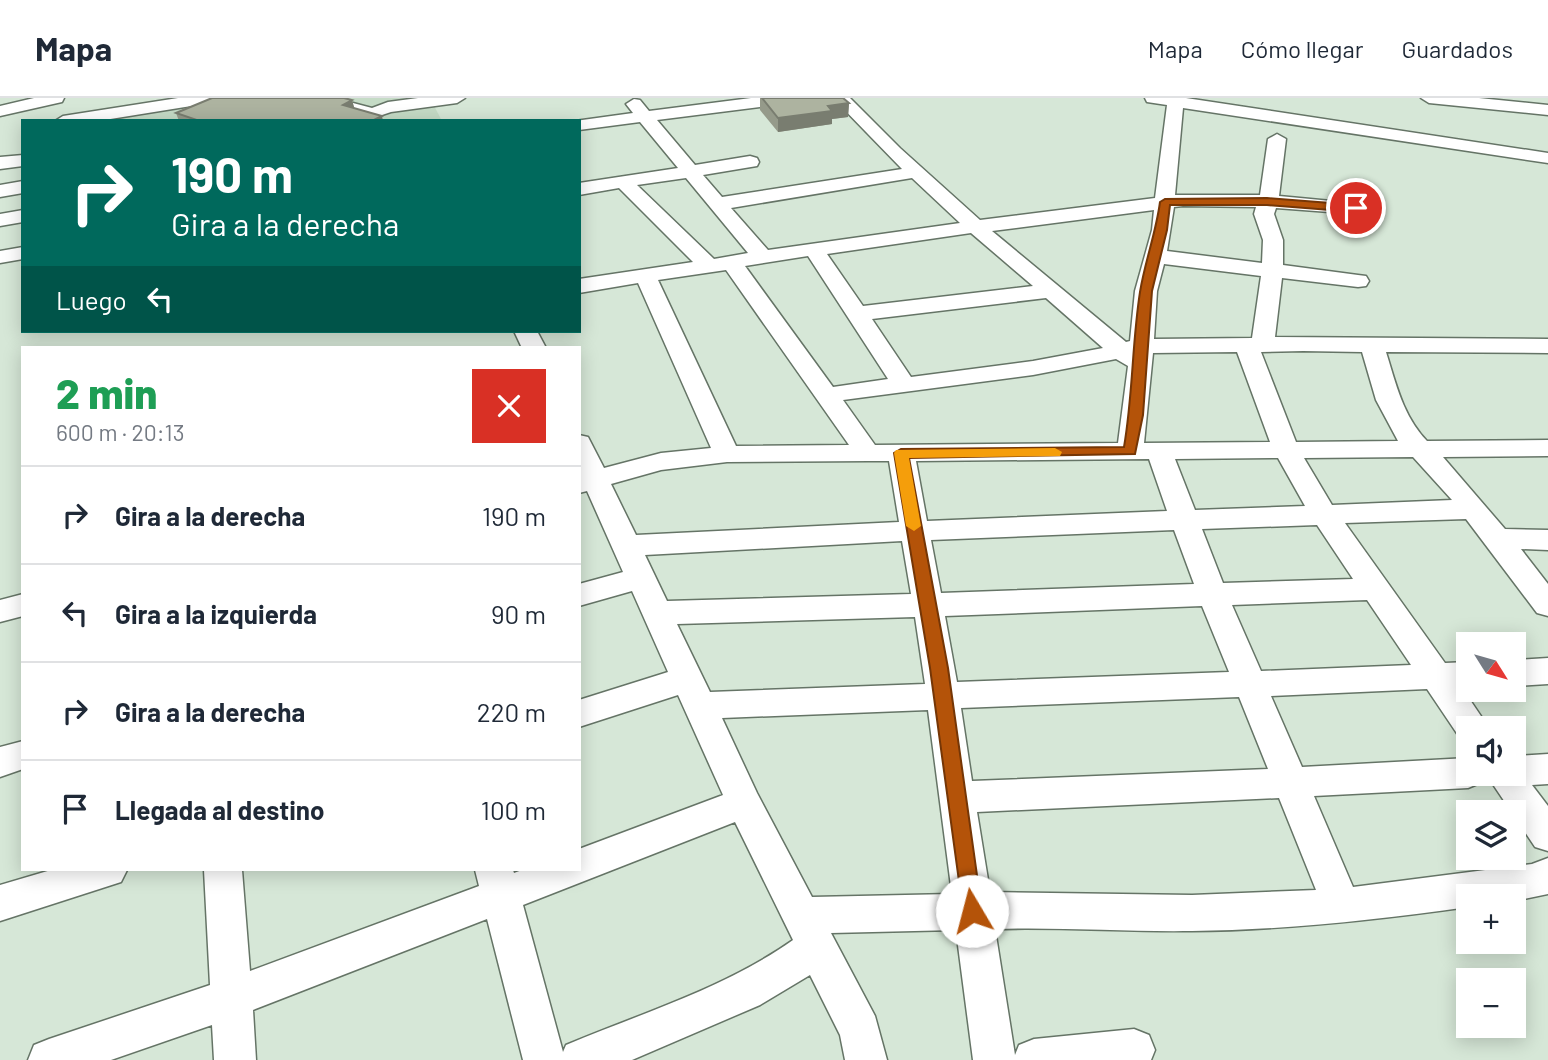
<!DOCTYPE html>
<html lang="es">
<meta charset="utf-8">
<style>
body{margin:0;font-family:Barlow,sans-serif;background:#f2f2f3;color:#1f2937;height:100vh;display:flex;flex-direction:column;font-size:26px;white-space:nowrap}
*{box-sizing:border-box;margin:0}
p{font-size:23px;color:#747a83}
.icon{flex:none;width:38px;height:38px;fill:none;stroke:currentColor;stroke-width:2;stroke-linecap:round;stroke-linejoin:round}
.map{position:relative;flex:1;overflow:hidden}
.details{position:absolute;left:21px;top:248px;width:560px;height:525px;display:flex;flex-direction:column;background:#fff;border-radius:0px;box-shadow:0 4px 18px #0003}
.details>*{flex:none}
.hud{position:absolute;left:21px;top:21px;width:560px;height:214px;border-radius:0px;box-shadow:0 4px 18px #0003;background:#00695c;color:#fff;overflow:hidden}
.needle{width:46px;rotate:127deg}
.buttons{position:absolute;left:1456px;top:534px;display:grid;gap:14px}
.buttons a{display:grid;place-items:center;width:70px;height:70px;border-radius:0px;background:#fff;box-shadow:0 4px 18px #0003;font-size:35px}
.pin{position:absolute;display:grid;place-items:center;width:60px;height:60px;color:#fff;margin:-30px;border:4px solid #fff;border-radius:50%;box-shadow:0 2px 7px #0007}
.me{position:absolute;width:77px;margin:-38px;rotate:352deg;stroke-linejoin:round;filter:drop-shadow(0 0 5px #0008)}
.turn{display:flex;align-items:center;gap:24px;height:147px;padding:0 35px;font-size:32px}
.turn .icon{width:91px;height:91px;stroke-width:2.5}
.turn b{display:block;font-size:49px;line-height:60px}
.then{display:flex;align-items:center;height:66px;padding:0 35px;background:#0003;gap:14px;font-size:26px}
.round{display:grid;place-items:center;flex:none;width:74px;height:74px;border-radius:0px;background:#f2f2f3}
.head{display:flex;align-items:center;justify-content:space-between;height:119px;padding:0 35px}
h1{font-size:42px;font-weight:800;line-height:52px;color:#1e9e55}
ul{padding:0;list-style:none}
li{display:flex;align-items:center;gap:21px;height:98px;padding:0 35px;border-top:2px solid #e0e1e3}
li div{flex:1}
li b{display:block;font-size:26px}
li em{font-style:normal}
header{display:flex;align-items:center;gap:42px;box-sizing:border-box;height:98px;padding:0 35px;background:#fff;border-bottom:2px solid #e0e1e3}
header strong{font-size:33px}
nav{display:flex;gap:38px;margin-inline-start:auto;font-size:24px}
.map>svg:first-child{display:block}
</style>
<header>
<strong>Mapa</strong>
<nav><a>Mapa</a><a>Cómo llegar</a><a>Guardados</a></nav>
</header>
<div class="map">
<svg width="1548" height="962" viewBox="0 0 1548 962">
<rect width="100%" height="100%" fill="#d6e7d7"/>
<!-- built -->
<path fill="#c5dbc6" d="M210,0h220l12,23h-378z"/>
<g fill="none" stroke-linecap="round" stroke-linejoin="round">
<defs>
<g id="minor">
<path d="M34,0h30l-2,4 -62,14v-10z"/>
<path d="M178,0h40l-8,5 -112,18h-43l8,-5z"/>
<path d="M418,0h47l-8,5 -66,9 -18,6 -26,-6 -2,-4 8,-5 19,5 16,-6z"/>
<path d="M751,0h48l-8,5 -134,17 38,45 55,-9 7,2 2,4 -2,4 -54,9 19,22 180,-28 -69,-71h17l50,50 80,72 175,-22 12,-93 -20,-3 -2,-4h41l362,55v10l-365,-55 -8,87h85l8,-56 9,-5 9,5 -7,57 84,8 3,4 -10,6 -80,-6 -2,6 9,26v25l75,10 8,1 3,5 -3,5 -8,1 -76,-9 -7,59 273,2v14l-162,-1c10,32 17,64 41,89l121,-1v16l-105,1 62,72 43,1v20l-27,-1 27,35v32l-11,-3 -71,-94 -121,4 100,140 23,-1v26h-6l27,40h-21v13l-8,-3 -33,-49 -156,7 31,71 166,-9v16h17l-5,9 -12,5 -154,8 39,91 179,-23 16,-6v36l-34,7v-5h-46v11c-92,13 -183,23 -276,24 -65,1 -131,-4 -197,-2l20,126 4,-10 15,-6 100,-10 15,6 6,15 -4,10h-178l-17,-130 -125,3 44,83 12,44h-42l-5,-25 -30,-60 -50,30 -128,55h-109l-36,-141 -234,91 3,50h-42l-2,-35 -101,35h-83l6,-15 15,-6 161,-54 -6,-115h38l8,101 229,-85 -4,-16h38l1,3 8,-3h57v-21l144,-54 -45,-100 -99,32v-27l89,-28 -36,-81 -53,15v-22l44,-12 -36,-81 -8,2v-58l9,2 16,31 57,-15 50,-5 -73,-165 -59,10v-14l114,-17 -74,-74 -40,7v-12l99,-15 -38,-46 -61,8v-9h-4l58,-8 -7,-9 8,-5 6,1 9,11zM686,80l62,75 -34,6 -77,-74zM912,80l48,45 -192,27 -37,-42zM1183,108l73,1 -2,7 9,26 -1,23 -95,-12 7,-44zM1154,112l-2,20 -17,61 -5,50 -4,1 -134,-111zM971,135l62,53 -170,20 -36,-52zM808,158l80,123 -55,8 -88,-121zM1164,166l97,12 -9,62 -98,1 3,-48zM726,172l123,175 -113,1 -78,-166zM1046,200l57,50 -70,13 -122,16 -39,-58zM1303,253l59,1 14,48 22,41 -102,1 -35,-90zM1237,254l33,90 -126,1 9,-90zM1116,261l12,7 -10,77 -243,2 -32,-45 190,-25zM1413,359l39,43 -120,5 -28,-47zM1278,360l27,48 -110,4 -20,-51zM1149,361l18,52 -240,10 -11,-60zM868,363h21l10,61 -263,13 -25,-51 50,-14 66,-8zM1317,427l36,54 -130,4 -21,-54zM1174,432l20,54 -253,9 -10,-53zM902,443l9,53 -244,7 -22,-46zM1367,502l44,65 -150,6 -29,-66zM1202,508l27,66 -272,10 -12,-66zM915,519l10,67 -215,8 -33,-68zM1239,599l29,72 -296,12 -11,-73zM928,612l24,184 -140,3 -55,-104 -35,-75zM1279,700l37,92 -124,5 -202,-3 -13,-80zM735,724l58,118c-68,48 -151,73 -227,105l-3,7 -40,-147z"/>
<path d="M1421,0h58l69,7v10l-119,-12z"/>
<path d="M23,57v11l-23,3v-12z"/>
<path d="M23,83v12l-23,4v-12z"/>
<path d="M23,112v12l-23,4v-12z"/>
<path d="M23,149v12l-23,4v-12z"/>
<path d="M514,233h23l9,17h-24z"/>
<path d="M23,496v22l-23,6v-22z"/>
<path d="M1548,560v26l-34,2v-26z"/>
<path d="M23,643v28l-23,8v-30z"/>
<path d="M1548,656v30l-16,1 16,21v45l-13,-4 -49,-73h28v-18z"/>
<path d="M51,772h76l-6,12 -121,39v-36z"/>
</g>
</defs>
<!-- minor casing -->
<use href="#minor" stroke="#657466" stroke-width="3"/>
<!-- minor -->
<use href="#minor" fill="#fff" fill-rule="evenodd"/>
</g>
<!-- wall -->
<g fill="#959a8a">
<path d="M760,0h83l6,5 -1,14 -16,2v5l-54,8 -18,-22z"/>
<path d="M352,2l2,8 29,13h-204l-3,-8z"/>
</g>
<!-- shaded-wall -->
<g fill="#797d70">
<path d="M352,2l6,21 -15,-16z"/>
<path d="M849,5l-1,14 -16,2v5l-54,8v-14l50,-12z"/>
<path d="M382,18l1,5h-11z"/>
</g>
<!-- building -->
<g fill="#adb3a0" stroke="#797d70" stroke-width="2">
<path d="M212,0h132l8,2 -9,5 39,11 -10,5h-183l5,-2 -18,-6z"/>
<path d="M762,0h81l6,5 -21,3 4,5 -54,7z"/>
</g>
<!-- route -->
<path fill="#b45309" stroke="#753606" stroke-width="2" d="M1267,100l89,7 6,3 -6,4 -89,-7h-97l-3,25 -15,61 -9,124 -8,39 -226,4 39,210 34,243 -3,7 -7,3 -8,-3 -34,-250 -36,-215 7,-4 223,-2c9,-52 8,-104 16,-155 5,-31 16,-59 20,-90l5,-3z"/>
<!-- slow -->
<path fill="#f59e0b" d="M1055,350l7,4 -2,4 -151,2 12,68 -7,5 -8,-5 -12,-73 2,-3z"/>
</svg>
<div class="buttons">
<a><svg class="needle" viewBox="-14 -14 28 28"><path d="M0-13l5 13h-10z" fill="#e53935"/><path d="M0 13l5-13h-10z" fill="#747a83"/></svg></a>
<a><svg class="icon" aria-label="sound" viewBox="0 0 24 24"><path d="M4 9h4l5-4v14l-5-4H4zM17 9q2 3 0 6"/></svg></a>
<a><svg class="icon" aria-label="layers" viewBox="0 0 24 24"><path d="M12 4l9 5-9 5-9-5zM3 14l9 5 9-5"/></svg></a>
<a>+</a>
<a>−</a>
</div>
<div class="pin" style="left:1356px;top:110px;background:#d93025"><svg class="icon" aria-label="arrive" viewBox="0 0 24 24"><path d="M6 21V4h12l-3 4 3 4H6"/></svg></div>
<svg class="me" style="left:972px;top:813px" viewBox="-20 -20 40 40"><circle r="19" fill="#fff"/><path d="M0-13L10 11 0 6-10 11z" fill="#b45309"/></svg>
<div class="hud">
<div class="turn"><svg class="icon" aria-label="right" viewBox="0 0 24 24"><path d="M7 20v-9h11M14 6l5 5-5 5"/></svg><div><b>190 m</b>Gira a la derecha</div></div>
<div class="then">Luego<svg class="icon" aria-label="left" viewBox="0 0 24 24"><path d="M17 20v-9H6M10 6l-5 5 5 5"/></svg></div>
</div>
<section class="details">
<div class="head"><div><h1>2 min</h1><p>600 m · 20:13</p></div><a class="round" style="background:#d93025;color:#fff"><svg class="icon" aria-label="close" viewBox="0 0 24 24"><path d="M6 6l12 12M18 6L6 18"/></svg></a></div>
<ul>
<li><svg class="icon" aria-label="right" viewBox="0 0 24 24"><path d="M7 20v-9h11M14 6l5 5-5 5"/></svg><div><b>Gira a la derecha</b></div><em>190 m</em></li>
<li><svg class="icon" aria-label="left" viewBox="0 0 24 24"><path d="M17 20v-9H6M10 6l-5 5 5 5"/></svg><div><b>Gira a la izquierda</b></div><em>90 m</em></li>
<li><svg class="icon" aria-label="right" viewBox="0 0 24 24"><path d="M7 20v-9h11M14 6l5 5-5 5"/></svg><div><b>Gira a la derecha</b></div><em>220 m</em></li>
<li><svg class="icon" aria-label="arrive" viewBox="0 0 24 24"><path d="M6 21V4h12l-3 4 3 4H6"/></svg><div><b>Llegada al destino</b></div><em>100 m</em></li>
</ul>
</section>
</div>
